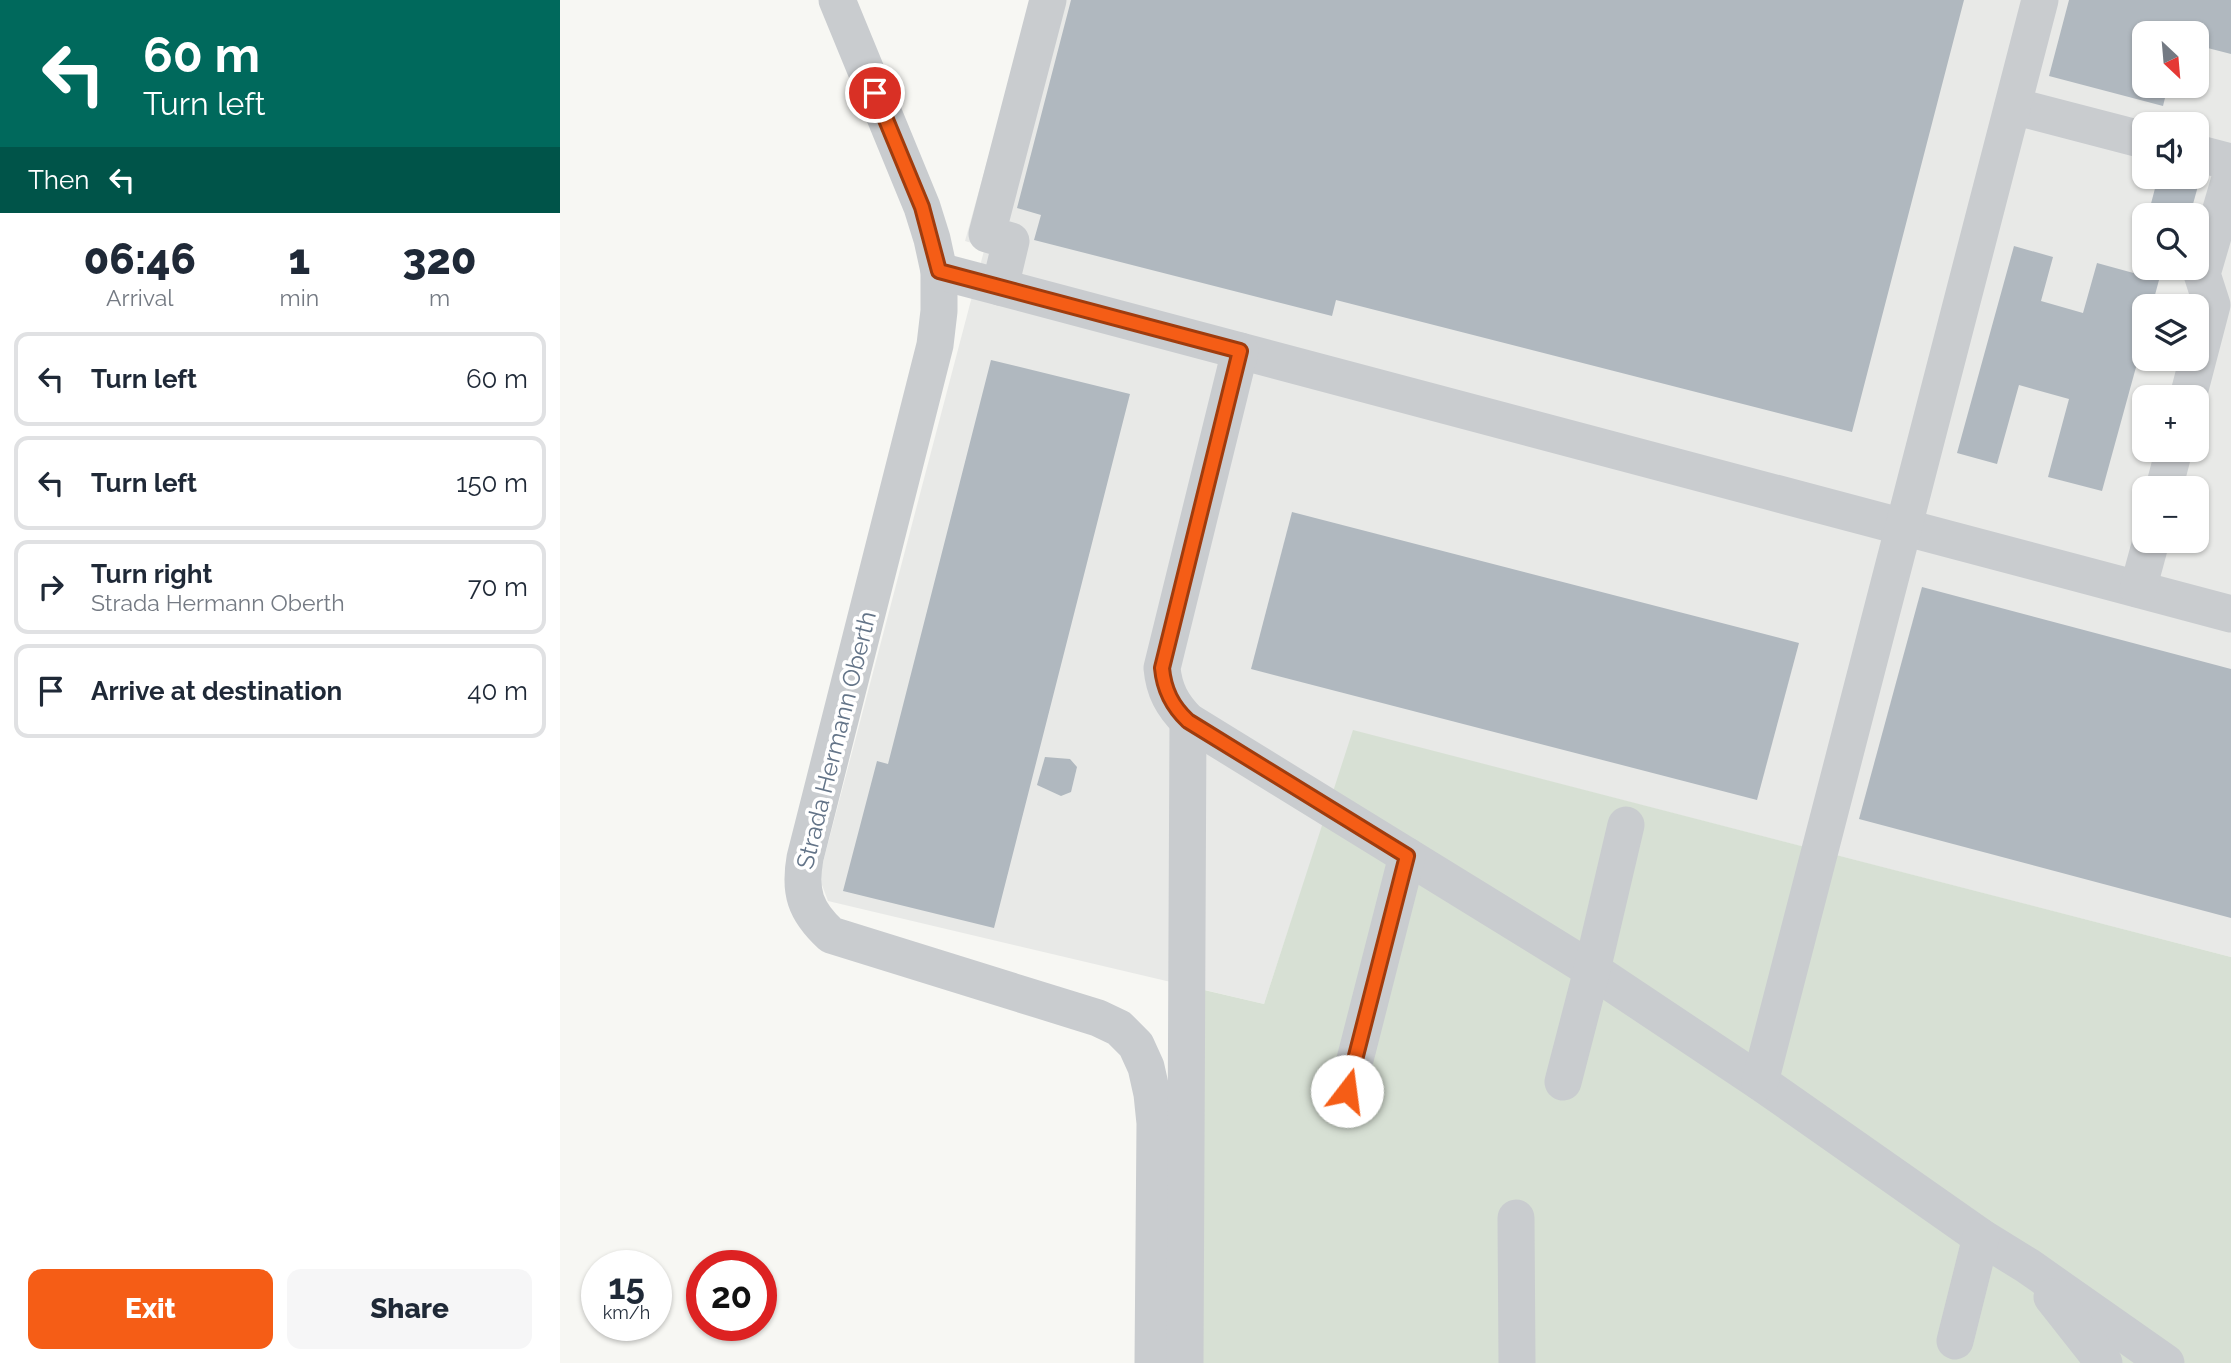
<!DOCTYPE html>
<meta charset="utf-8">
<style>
body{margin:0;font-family:Raleway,sans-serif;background:#f6f6f7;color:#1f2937;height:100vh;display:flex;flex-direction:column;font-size:26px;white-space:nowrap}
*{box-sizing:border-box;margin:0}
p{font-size:23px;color:#747a83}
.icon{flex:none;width:38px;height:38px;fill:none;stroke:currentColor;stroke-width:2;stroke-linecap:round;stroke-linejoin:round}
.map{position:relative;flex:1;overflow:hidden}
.details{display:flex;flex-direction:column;background:#fff;width:560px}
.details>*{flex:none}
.guide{background:#00695c;color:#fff;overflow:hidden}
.needle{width:46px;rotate:154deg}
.controls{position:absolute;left:1572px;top:21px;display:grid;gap:14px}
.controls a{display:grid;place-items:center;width:77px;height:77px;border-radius:14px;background:#fff;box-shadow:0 2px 5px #0004;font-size:35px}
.speed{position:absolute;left:21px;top:1250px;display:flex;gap:14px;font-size:35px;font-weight:700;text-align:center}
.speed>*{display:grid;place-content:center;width:91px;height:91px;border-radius:50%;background:#fff;box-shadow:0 2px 5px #0004;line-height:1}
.speed small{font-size:18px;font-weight:400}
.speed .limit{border:10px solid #d22;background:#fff;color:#111}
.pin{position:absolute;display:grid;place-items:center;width:60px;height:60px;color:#fff;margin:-30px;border:4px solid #fff;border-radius:50%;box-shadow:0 2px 7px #0007}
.me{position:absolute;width:77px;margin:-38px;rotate:15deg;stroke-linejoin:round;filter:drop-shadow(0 0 5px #0008)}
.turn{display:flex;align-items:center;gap:24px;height:147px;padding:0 28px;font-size:32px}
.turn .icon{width:91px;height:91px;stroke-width:2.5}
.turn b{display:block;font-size:49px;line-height:60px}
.then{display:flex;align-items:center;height:66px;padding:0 28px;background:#0003;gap:14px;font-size:26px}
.eta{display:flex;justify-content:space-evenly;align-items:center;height:119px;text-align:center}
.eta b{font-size:42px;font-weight:800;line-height:49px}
.primary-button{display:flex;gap:14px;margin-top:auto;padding:14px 28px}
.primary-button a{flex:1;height:80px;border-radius:14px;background:#f55d16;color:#fff;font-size:28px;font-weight:800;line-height:80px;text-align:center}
.primary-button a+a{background:#f6f6f7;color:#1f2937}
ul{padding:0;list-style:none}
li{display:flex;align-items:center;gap:21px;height:94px;margin:0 14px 10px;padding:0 14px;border:4px solid #e0e1e3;border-radius:14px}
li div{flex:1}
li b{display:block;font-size:26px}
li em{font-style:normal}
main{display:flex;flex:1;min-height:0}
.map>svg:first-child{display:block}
</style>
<main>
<section class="details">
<div class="guide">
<div class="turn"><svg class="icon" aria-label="left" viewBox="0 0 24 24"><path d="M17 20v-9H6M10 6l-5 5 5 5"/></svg><div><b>60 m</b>Turn left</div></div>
<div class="then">Then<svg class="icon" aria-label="left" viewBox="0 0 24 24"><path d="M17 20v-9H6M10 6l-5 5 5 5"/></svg></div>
</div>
<div class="eta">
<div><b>06:46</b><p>Arrival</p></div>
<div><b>1</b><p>min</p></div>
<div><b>320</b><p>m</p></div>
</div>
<ul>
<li><svg class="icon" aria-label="left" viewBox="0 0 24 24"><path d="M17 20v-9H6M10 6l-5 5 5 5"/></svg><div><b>Turn left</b></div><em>60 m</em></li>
<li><svg class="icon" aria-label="left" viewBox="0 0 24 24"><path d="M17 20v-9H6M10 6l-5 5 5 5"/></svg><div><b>Turn left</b></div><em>150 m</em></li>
<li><svg class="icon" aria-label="right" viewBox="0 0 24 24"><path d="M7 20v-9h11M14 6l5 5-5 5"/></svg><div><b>Turn right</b><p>Strada Hermann Oberth</p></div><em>70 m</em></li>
<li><svg class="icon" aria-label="arrive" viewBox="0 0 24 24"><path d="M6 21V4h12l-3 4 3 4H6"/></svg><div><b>Arrive at destination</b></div><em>40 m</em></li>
</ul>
<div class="primary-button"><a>Exit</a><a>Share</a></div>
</section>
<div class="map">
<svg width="1671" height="1363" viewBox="0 0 1671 1363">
<rect width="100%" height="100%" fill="#f7f7f3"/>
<!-- built -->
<path fill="#e8e9e7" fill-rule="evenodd" d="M472,0h1199v957l-877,-226 -90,273 -436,-103 -6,-16 -1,-15 164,-623 -20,-6zM1584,33h52v53h-52zM1584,124h52v53h-52zM1584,215h52v53h-52zM1584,306h52v53h-52zM1584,397h52v53h-52zM1584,488h52v53h-52z"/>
<!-- green -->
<path fill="#d7e0d4" d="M793,730l878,227v406h-1059l-2,-381 94,22z"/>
<!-- building -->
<g fill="#b0b8bf">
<path d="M511,0h893l-112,432 -516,-132 -4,16 -298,-76 7,-25 -24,-7z"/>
<path d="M1509,0h162v54l-35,-9v-12h-52v53h24l-5,20 -114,-30z"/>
<path d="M1636,173l5,2 -11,40h-42l10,-38h38z"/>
<path d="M1454,246l39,11 -12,44 42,12 14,-50 62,17 -7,26h-8v32l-42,153 -54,-14 21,-78 -50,-14 -22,79 -40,-11z"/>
<path d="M431,360l139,34 -136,534 -151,-37 34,-130 11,3z"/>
<path d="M732,512l507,131 -42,157 -506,-131z"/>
<path d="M1362,587l309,82v249l-372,-99z"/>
<path d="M485,757l25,2 7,8 -6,25 -10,4 -24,-11z"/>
</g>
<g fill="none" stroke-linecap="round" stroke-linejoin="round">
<!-- minor -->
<g stroke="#c9cccf" stroke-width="37">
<path d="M277,0l85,207 10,32 7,32v40l-4,34 -130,513c-6,34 0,53 26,77l267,83 21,10 17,17 10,22 6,27 3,29 -2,240"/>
<path d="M1453,106l131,34"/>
<path d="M1636,153l35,9"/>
<path d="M379,271l1292,343"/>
<path d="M440,287l11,-46 -24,-7 61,-234"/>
<path d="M680,351l-78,317c2,22 10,37 26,53l404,249 168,112 221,155 47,29 138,97"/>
<path d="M1628,397l24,-92 -10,-31 29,-99"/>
<path d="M1604,488l10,-38"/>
<path d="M1578,589l13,-48"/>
<path d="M1003,1082l29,-112 34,-145"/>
<path d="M1200,1082l280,-1082"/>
<path d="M787,1091l60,-235"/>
<path d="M956,1218l1,145"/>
<path d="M1492,1297l52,66"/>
<path d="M1395,1341l26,-104"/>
<path d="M625,1363l3,-642"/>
</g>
</g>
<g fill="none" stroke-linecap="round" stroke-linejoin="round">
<defs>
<path id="route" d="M315,93l47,114 17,64 301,80 -78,317c2,22 10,38 26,53l219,135 -60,235"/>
</defs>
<!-- route casing -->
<use href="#route" stroke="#9f3c0e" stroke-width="18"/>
<!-- route -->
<use href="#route" stroke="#f55d16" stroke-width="12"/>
</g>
<g text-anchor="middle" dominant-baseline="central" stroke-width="7" stroke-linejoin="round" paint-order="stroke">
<!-- street labels -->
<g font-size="24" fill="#637488" stroke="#fff">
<text transform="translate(276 740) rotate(-76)">Strada Hermann Oberth</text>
</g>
</g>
</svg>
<div class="controls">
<a><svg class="needle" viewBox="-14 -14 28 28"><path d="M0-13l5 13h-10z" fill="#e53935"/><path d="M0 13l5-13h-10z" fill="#747a83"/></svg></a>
<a><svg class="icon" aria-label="sound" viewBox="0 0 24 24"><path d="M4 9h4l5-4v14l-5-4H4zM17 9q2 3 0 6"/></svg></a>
<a><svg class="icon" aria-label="search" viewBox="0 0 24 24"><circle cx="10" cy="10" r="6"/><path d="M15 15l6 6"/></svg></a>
<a><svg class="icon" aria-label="layers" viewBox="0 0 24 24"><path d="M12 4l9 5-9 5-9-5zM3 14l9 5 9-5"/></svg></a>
<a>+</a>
<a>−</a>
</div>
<div class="speed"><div>15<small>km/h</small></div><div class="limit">20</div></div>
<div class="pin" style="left:315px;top:93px;background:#d93025"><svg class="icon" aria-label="arrive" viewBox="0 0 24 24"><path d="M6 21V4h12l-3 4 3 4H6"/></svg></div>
<svg class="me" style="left:787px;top:1091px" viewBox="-20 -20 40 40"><circle r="19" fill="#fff"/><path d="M0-13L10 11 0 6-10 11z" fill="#f55d16"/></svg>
</div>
</main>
